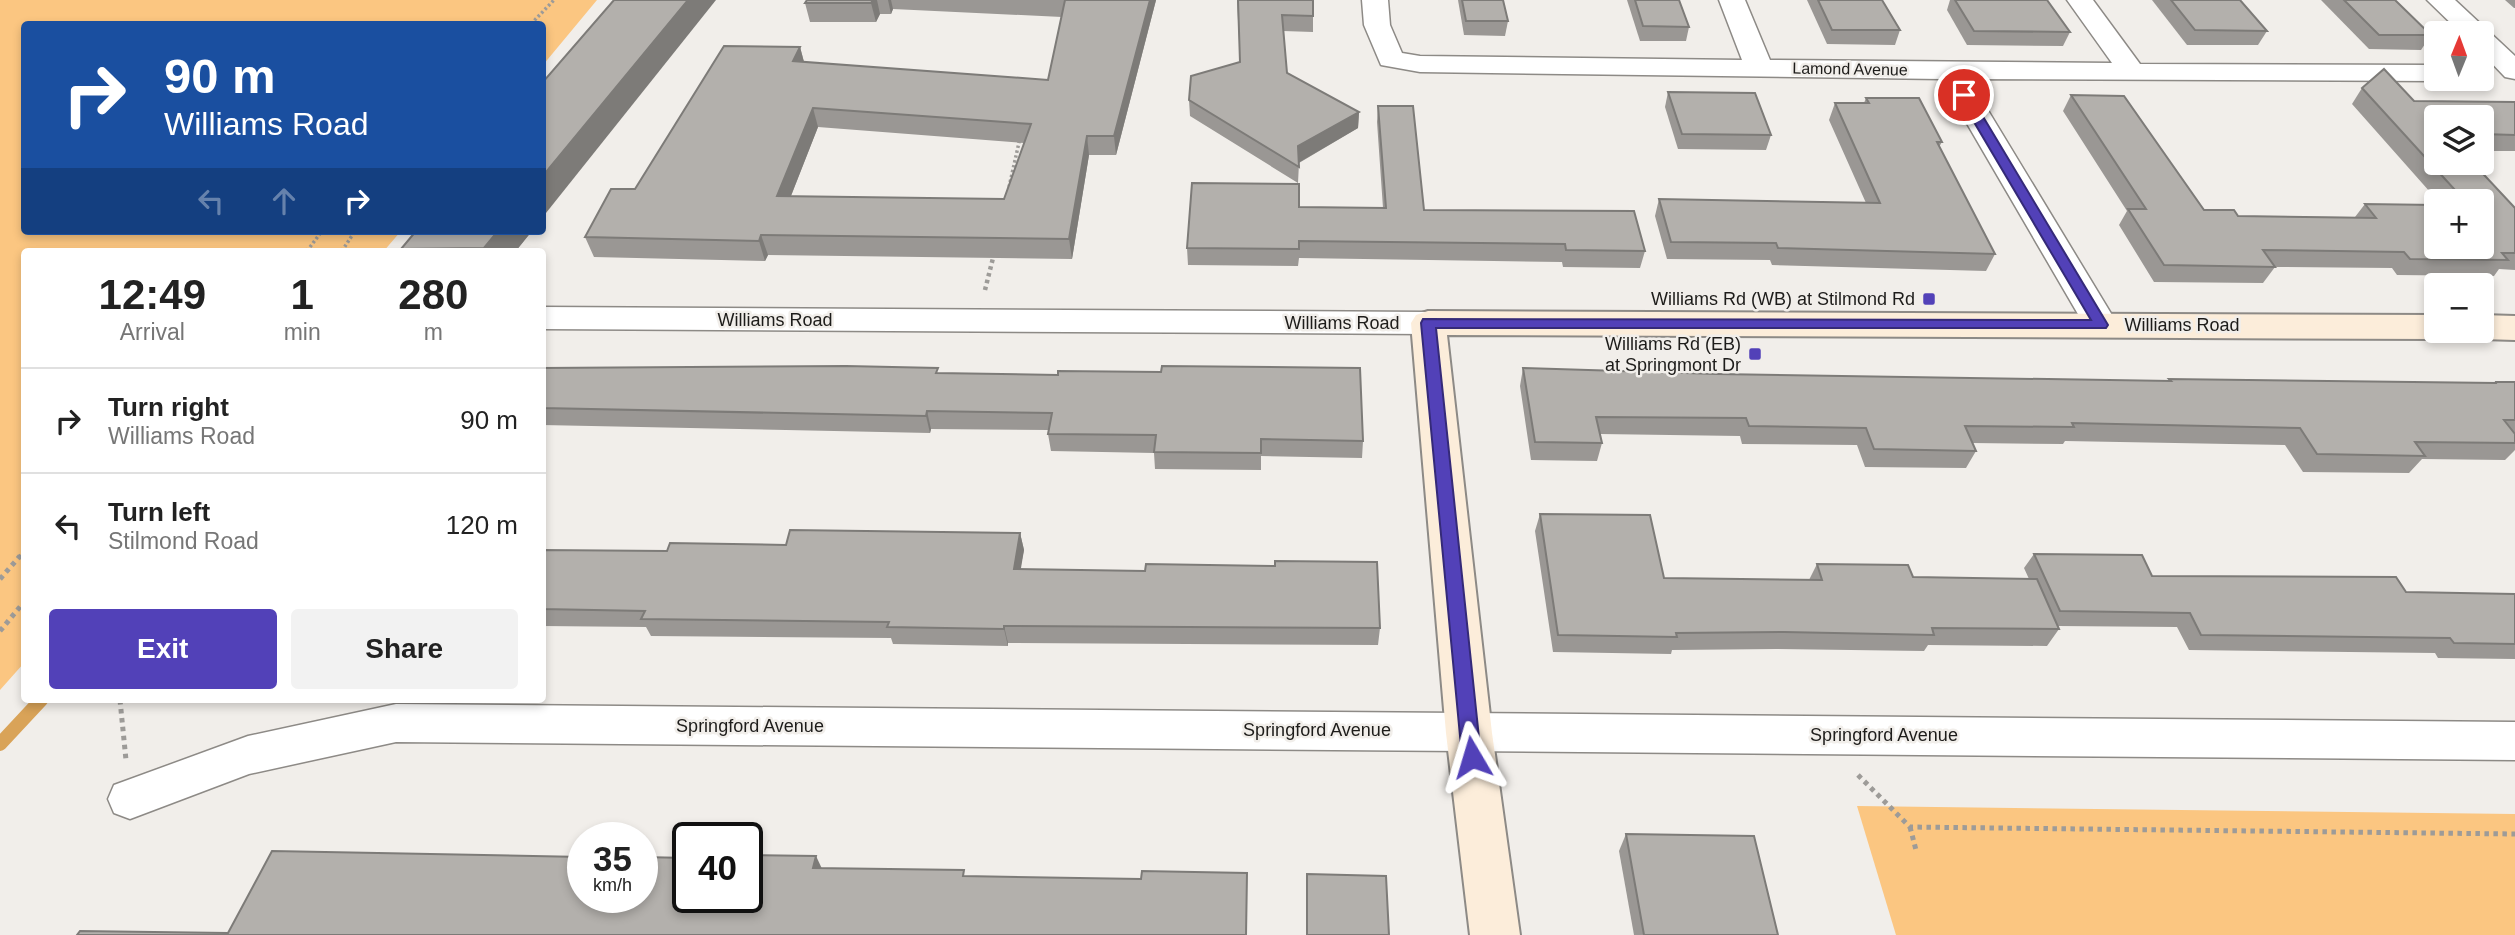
<!DOCTYPE html>
<meta charset="utf-8">
<style>
body{margin:0;font-family:Helvetica,sans-serif;background:#f2f2f2;color:#222;height:100vh;display:flex;flex-direction:column;font-size:26px;white-space:nowrap}
*{box-sizing:border-box;margin:0}
p{font-size:23px;color:#767676}
.icon{flex:none;width:38px;height:38px;fill:none;stroke:currentColor;stroke-width:2;stroke-linecap:round;stroke-linejoin:round}
.map{position:relative;flex:1;overflow:hidden}
.details{position:absolute;left:21px;top:248px;width:525px;height:455px;display:flex;flex-direction:column;background:#fff;border-radius:7px;box-shadow:0 4px 10px #0003}
.details>*{flex:none}
.guide{position:absolute;left:21px;top:21px;width:525px;height:214px;border-radius:7px;box-shadow:0 4px 10px #0003;background:#1a4fa0;color:#fff;overflow:hidden}
.needle{width:46px;rotate:1deg}
.tools{position:absolute;left:2424px;top:21px;display:grid;gap:14px}
.tools a{display:grid;place-items:center;width:70px;height:70px;border-radius:7px;background:#fff;box-shadow:0 4px 10px #0003;font-size:35px}
.speed{position:absolute;left:567px;top:822px;display:flex;gap:14px;font-size:35px;font-weight:700;text-align:center}
.speed>*{display:grid;place-content:center;width:91px;height:91px;border-radius:50%;background:#fff;box-shadow:0 4px 10px #0003;line-height:1}
.speed small{font-size:18px;font-weight:400}
.speed .limit{border:4px solid #111;border-radius:10px;background:#fff;color:#111}
.pin{position:absolute;display:grid;place-items:center;width:60px;height:60px;color:#fff;margin:-30px;border:4px solid #fff;border-radius:50%;box-shadow:0 2px 7px #0007}
.me{position:absolute;width:77px;margin:-38px;rotate:353deg;stroke-linejoin:round;filter:drop-shadow(0 0 5px #0008)}
.turn{display:flex;align-items:center;gap:24px;height:147px;padding:0 28px;font-size:32px}
.turn .icon{width:91px;height:91px;stroke-width:2.5}
.turn b{display:block;font-size:49px;line-height:60px}
.lanes{display:flex;align-items:center;height:66px;padding:0 28px;background:#0003;justify-content:center;gap:35px;direction:ltr}
.lanes .off{opacity:.35}
.eta{display:flex;justify-content:space-evenly;align-items:center;height:119px;text-align:center}
.eta b{font-size:42px;font-weight:700;line-height:49px}
.cta{display:flex;gap:14px;margin-top:auto;padding:14px 28px}
.cta a{flex:1;height:80px;border-radius:7px;background:#5241b8;color:#fff;font-size:28px;font-weight:700;line-height:80px;text-align:center}
.cta a+a{background:#f2f2f2;color:#222}
ul{padding:0;list-style:none}
li{display:flex;align-items:center;gap:21px;height:105px;padding:0 28px;border-top:2px solid #e0e0e0}
li div{flex:1}
li b{display:block;font-size:26px}
li em{font-style:normal}
.map>svg:first-child{display:block}
</style>
<div class="map">
<svg width="2515" height="935" viewBox="0 0 2515 935">
<rect width="100%" height="100%" fill="#f1eeea"/>
<!-- green -->
<g fill="#fbc681">
<path d="M0,0h597l-54,65 -1,-41h-518v207h377l-18,21h-359v411l-24,27z"/>
<path d="M1857,806l658,8v121h-619z"/>
</g>
<g fill="none" stroke-linecap="round" stroke-linejoin="round">
<!-- stream -->
<path stroke="#d9a358" stroke-width="14" d="M0,744l41,-44"/>
<defs>
<g id="street">
<path d="M1362,0h26l2,25 12,28 18,3 322,4 -23,-60h26l25,60 342,3 -45,-63h26l47,64 296,1v14h10l-10,2 -467,-2 149,246 -5,8 -12,3 -12,-3 -148,-254 -521,-7 -39,-7 -17,-40z"/>
<path d="M2427,0h28l60,56v23l-10,-2 -23,-24v-20h-21z"/>
<path d="M542,307l886,5 12,3 5,8 -5,8 -12,3 -886,-5z"/>
<path d="M396,704l2119,18v38l-2119,-18 -147,32 -119,45 -16,-6 -6,-14 6,-14 134,-49z"/>
</g>
<g id="secondary">
<path d="M1428,311l1008,4v16h15l-3,4 -12,4 -989,-4 45,398 28,202h-50l-24,-202 -35,-410 5,-8z"/>
<path d="M2482,315l33,1v24l-33,-1 -12,-4 -3,-4h15z"/>
</g>
</defs>
<!-- street casing -->
<use href="#street" stroke="#8d8a86" stroke-width="3"/>
<!-- secondary casing -->
<use href="#secondary" stroke="#8d8a86" stroke-width="4"/>
<!-- path-far2 -->
<g stroke="#9d9b98" stroke-width="3.5" stroke-dasharray="2.5 2.5" stroke-linecap="butt">
<path d="M531,24l23,-24"/>
<path d="M1009,187l11,-49"/>
<path d="M307,251l15,-20"/>
<path d="M342,251l13,-20"/>
</g>
<!-- path-far1 -->
<g stroke="#9d9b98" stroke-width="4.5" stroke-dasharray="3.5 3.5" stroke-linecap="butt">
<path d="M306,252l2,-3"/>
<path d="M341,252l2,-3"/>
<path d="M985,290l9,-36"/>
<path d="M19,558l5,-6"/>
</g>
<!-- path -->
<g stroke="#9d9b98" stroke-width="5" stroke-dasharray="4.5 4.5" stroke-linecap="butt">
<path d="M0,579l20,-23"/>
<path d="M0,631l24,-29"/>
<path d="M120,700l6,60"/>
<path d="M1858,775l52,52 605,7"/>
<path d="M1910,827l6,23"/>
</g>
<!-- street -->
<use href="#street" fill="#fff" fill-rule="evenodd"/>
<!-- secondary -->
<use href="#secondary" fill="#fcedda" fill-rule="evenodd"/>
</g>
<!-- wall -->
<g fill="#9a9794" fill-rule="evenodd">
<path d="M807,0h349l-40,155h-27l-17,104 -304,-4 -3,6 -171,-4 -9,-20 50,-48 165,-142 4,15 244,18 14,-63 -169,-8 -2,5h-11l-4,8h-66l-5,-19zM818,127l206,16 -20,56 -213,-3z"/>
<path d="M1237,0l76,16v16l-30,-1 4,42 72,39 -1,16 -59,35 -1,20 -108,-67 -1,-16 51,-38z"/>
<path d="M1458,0h45l5,21 -3,15 -41,-1z"/>
<path d="M1627,0h52l10,27 -3,14h-46z"/>
<path d="M1807,0h75l18,30 -5,15 -68,-1z"/>
<path d="M1950,0h97l23,32 -7,14 -96,-1 -20,-35z"/>
<path d="M2152,0h88l27,31 -9,14h-71z"/>
<path d="M2321,0h74l36,35 -10,15 -52,-1z"/>
<path d="M2505,0h10v8h-1z"/>
<path d="M2362,88l52,13 101,1v49h-33v-34h-46v46l79,45v62l-16,-1 -5,7 -97,-1 -5,-7 -117,-1 -12,16 -109,-1 -35,-57 8,-14 -64,-100 8,-16 133,115 34,6 117,1 10,-13 71,43 46,-46h-44l-86,-97z"/>
<path d="M1668,92l103,43 -5,15 -88,-1 -13,-42z"/>
<path d="M1866,98l76,44 -3,5 56,107 -9,17 -214,-6 -2,-5 -103,-1 -12,-43 4,-17 207,4 -37,-83 6,-17h29z"/>
<path d="M1378,106l46,104 221,41 -5,17 -77,-1 -1,-5 -263,-4 -1,8 -110,-1 -1,-17 112,-41 84,1 -6,-86z"/>
<path d="M416,231h116l-17,21h-112l-2,-3z"/>
<path d="M542,368l397,5 424,68 -1,17 -101,-2v14l-106,-1 -1,-16 -103,-2 -3,-17 1,-4 -118,-1 -1,4 -388,-8z"/>
<path d="M1523,368l194,6 451,7 1,-2 324,4 2,-1h20v68l-10,10 -83,-1 -13,14 -106,-1 -18,-27 -220,-4 -2,3 -91,-1 4,8 -10,17 -101,-1 -8,-22 -115,-1 -2,-8 -140,-2 2,9 -5,18 -66,-1 -11,-74z"/>
<path d="M1540,514l124,64 145,2 8,-16 96,13 116,2 -5,-11 10,-14 118,22 254,16 109,2v65l-77,-1 -3,-5 -246,-3 -12,-23 -119,-1 1,3 -12,17 -119,-1 -4,6 -148,-2 -104,1 -1,4 -118,-2 -18,-121z"/>
<path d="M1020,533l4,17 -4,19 360,59 -2,17 -370,-2v3l-115,-2 -2,-6 -240,-2 -5,-9 -104,-1v-76l125,1z"/>
<path d="M1626,834l152,101h-144l-15,-84z"/>
</g>
<!-- shaded-wall -->
<g fill="#7d7b78">
<path d="M688,0h28l-174,218v-41z"/>
<path d="M873,0h4l3,14 -4,8 -5,-19z"/>
<path d="M888,0h3l2,9 -2,5z"/>
<path d="M1150,0h6l-40,155 -2,-19z"/>
<path d="M800,47l5,19 -12,-5z"/>
<path d="M813,108l5,19 -35,89 -6,-20z"/>
<path d="M1359,112l-1,16 -60,35v-17z"/>
<path d="M1087,136l2,19 -17,104 -3,-20z"/>
<path d="M498,231h34l-17,21h-29l-2,-4z"/>
<path d="M761,235l7,20 -3,6 -6,-20z"/>
<path d="M927,411l4,18 -1,4 -4,-17z"/>
<path d="M1020,533l4,17 -6,36 -4,-17z"/>
<path d="M1004,626l4,17v3l-4,-17z"/>
<path d="M816,856l8,17 -11,-5z"/>
</g>
<!-- building -->
<g fill="#b3b0ac" stroke="#7d7b78" stroke-width="2" fill-rule="evenodd">
<path d="M614,0h74l-146,177v-94z"/>
<path d="M807,0h66l-2,3h-66z"/>
<path d="M1065,0h85l-36,136h-27l-18,103 -308,-4 -2,6 -174,-4 26,-48h24l89,-143 76,1 -7,14 255,19zM813,108l218,16 -27,75 -227,-3z"/>
<path d="M1238,0h75v16l-31,-1 5,58 72,39 -61,34 1,21 -110,-67 2,-24 49,-14z"/>
<path d="M1462,0h41l5,21h-42z"/>
<path d="M1635,0h44l10,27 -46,-1z"/>
<path d="M1818,0h64l18,30h-68z"/>
<path d="M1955,0h92l23,32 -96,-1z"/>
<path d="M2171,0h69l27,31 -72,-1z"/>
<path d="M2344,0h51l36,35h-52z"/>
<path d="M2384,69l30,32 101,1v33l-33,-1v-17h-46v46h37l42,45v45h-13l6,7 -98,-1 -6,-7 -141,-2 12,17 -111,-2 -36,-56h18l-75,-114 53,1 80,114h30l4,6 138,2 -11,-14 71,1v42h46v-46h-17l-103,-113z"/>
<path d="M1668,92l87,1 16,42 -89,-1z"/>
<path d="M1866,98h53l23,44h-5l58,112 -217,-6 -2,-5 -105,-1 -12,-43 221,4 -45,-100h34z"/>
<path d="M1378,106h35l11,104 210,1 11,40 -79,-1 -1,-6 -266,-3v8l-112,-1 5,-65 107,1v23l87,1z"/>
<path d="M416,231h82l-14,17 -83,1z"/>
<path d="M846,366l92,2 -2,5 122,2v-4l103,1 1,-6 198,2 3,73 -102,-2v14l-107,-1 2,-17 -108,-1 4,-21 -125,-2 -1,5 -384,-8v-40z"/>
<path d="M1523,368l194,6 454,7 -2,-2 328,4 -2,-1h20v38h-11l11,14v9l-100,-1 10,14 -108,-2 -17,-26 -228,-5 2,4 -109,-1 11,25 -102,-2 -8,-21 -117,-2 -3,-8 -150,-1 6,26 -67,-1z"/>
<path d="M1540,514l110,1 14,63 158,2 -5,-16 91,1 5,12 124,2 22,50 -127,-1 2,7 -150,-3 -108,1 1,4 -119,-2z"/>
<path d="M790,530l230,3 -6,36 131,2 1,-7 129,2v-5l102,1 3,66 -376,-2v3l-117,-2 2,-5 -248,-3 4,-8 -103,-2v-59l125,1 3,-8 116,2z"/>
<path d="M2034,554l108,1 10,21 244,1 10,15 109,2v50l-61,-1 -4,-5 -249,-3 -11,-22 -130,-2z"/>
<path d="M1626,834l128,2 24,99h-134z"/>
<path d="M272,851l311,6v41h59v-41l46,1v40h59v-43l69,1 -3,12 151,2 -1,6 178,3 1,-8 105,2 -1,62h-1169l3,-4 148,2z"/>
<path d="M1307,874l79,2 3,59h-82z"/>
</g>
<!-- route -->
<path fill="#5241b8" stroke="#352a78" stroke-width="2" d="M1964,91l6,4 138,230 -2,3h-670l45,429 -3,6 -6,2 -7,-2 -3,-6 -41,-434 2,-4 668,1 -133,-225z"/>
<!-- markers -->
<g fill="#5241b8" stroke="#f1eeea" stroke-width="2.5">
<rect x="1922" y="292" width="14" height="14" rx="3.5"/>
<rect x="1748" y="347" width="14" height="14" rx="3.5"/>
</g>
<g text-anchor="middle" dominant-baseline="central" stroke-width="5" stroke-linejoin="round" paint-order="stroke">
<!-- far-street labels -->
<g font-size="16" fill="#1d1c1a" stroke="#f1eeea">
<text transform="translate(1850 69) rotate(1)">Lamond Avenue</text>
</g>
<!-- poi labels -->
<g font-size="18" fill="#1d1c1a" stroke="#f1eeea" text-anchor="end">
<text x="1915" y="299">Williams Rd (WB) at Stilmond Rd</text>
<text x="1741" y="344">Williams Rd (EB)<tspan x="1741" dy="21">at Springmont Dr</tspan></text>
</g>
<!-- street labels -->
<g font-size="18" fill="#1d1c1a" stroke="#f1eeea">
<text x="775" y="320">Williams Road</text>
<text x="1342" y="323">Williams Road</text>
<text x="2182" y="325">Williams Road</text>
<text x="750" y="726">Springford Avenue</text>
<text x="1317" y="730">Springford Avenue</text>
<text x="1884" y="735">Springford Avenue</text>
</g>
</g>
</svg>
<div class="tools">
<a><svg class="needle" viewBox="-14 -14 28 28"><path d="M0-13l5 13h-10z" fill="#e53935"/><path d="M0 13l5-13h-10z" fill="#767676"/></svg></a>
<a><svg class="icon" aria-label="layers" viewBox="0 0 24 24"><path d="M12 4l9 5-9 5-9-5zM3 14l9 5 9-5"/></svg></a>
<a>+</a>
<a>−</a>
</div>
<div class="speed"><div>35<small>km/h</small></div><div class="limit">40</div></div>
<div class="pin" style="left:1964px;top:95px;background:#d93025"><svg class="icon" aria-label="arrive" viewBox="0 0 24 24"><path d="M6 21V4h12l-3 4 3 4H6"/></svg></div>
<svg class="me" style="left:1472px;top:757px" viewBox="-20 -20 40 40"><path d="M0-17L14 15 0 8-14 15z" fill="#5241b8" stroke="#fff" stroke-width="4"/></svg>
<div class="guide">
<div class="turn"><svg class="icon" aria-label="right" viewBox="0 0 24 24"><path d="M7 20v-9h11M14 6l5 5-5 5"/></svg><div><b>90 m</b>Williams Road</div></div>
<div class="lanes"><svg class="icon off" aria-label="left" viewBox="0 0 24 24"><path d="M17 20v-9H6M10 6l-5 5 5 5"/></svg><svg class="icon off" aria-label="ahead" viewBox="0 0 24 24"><path d="M12 20V5M6 11l6-6 6 6"/></svg><svg class="icon" aria-label="right" viewBox="0 0 24 24"><path d="M7 20v-9h11M14 6l5 5-5 5"/></svg></div>
</div>
<section class="details">
<div class="eta">
<div><b>12:49</b><p>Arrival</p></div>
<div><b>1</b><p>min</p></div>
<div><b>280</b><p>m</p></div>
</div>
<ul>
<li><svg class="icon" aria-label="right" viewBox="0 0 24 24"><path d="M7 20v-9h11M14 6l5 5-5 5"/></svg><div><b>Turn right</b><p>Williams Road</p></div><em>90 m</em></li>
<li><svg class="icon" aria-label="left" viewBox="0 0 24 24"><path d="M17 20v-9H6M10 6l-5 5 5 5"/></svg><div><b>Turn left</b><p>Stilmond Road</p></div><em>120 m</em></li>
</ul>
<div class="cta"><a>Exit</a><a>Share</a></div>
</section>
</div>
